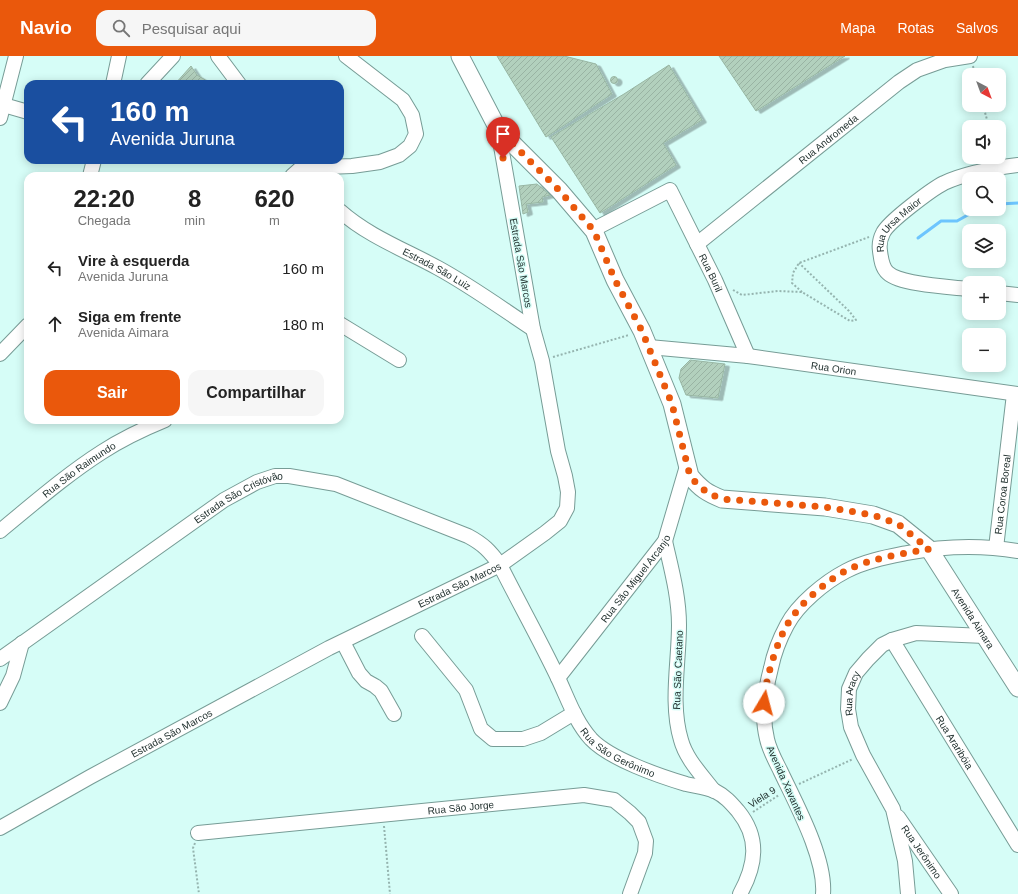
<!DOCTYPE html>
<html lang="pt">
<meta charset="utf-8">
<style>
body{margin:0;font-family:Helvetica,sans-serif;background:#f6f6f6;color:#222;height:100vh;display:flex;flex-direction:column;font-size:15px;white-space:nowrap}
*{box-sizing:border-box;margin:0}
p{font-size:13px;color:#767676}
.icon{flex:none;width:22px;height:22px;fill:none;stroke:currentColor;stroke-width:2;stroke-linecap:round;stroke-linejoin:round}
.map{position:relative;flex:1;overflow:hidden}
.drawer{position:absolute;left:24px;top:116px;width:320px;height:252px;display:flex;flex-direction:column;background:#fff;border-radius:12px;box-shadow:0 2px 10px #0003}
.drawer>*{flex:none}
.guide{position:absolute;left:24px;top:24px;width:320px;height:84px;border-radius:12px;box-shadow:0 2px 10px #0003;background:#1a4fa0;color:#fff;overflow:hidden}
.needle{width:26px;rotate:139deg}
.controls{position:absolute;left:962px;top:12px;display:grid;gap:8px}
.controls a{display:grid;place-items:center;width:44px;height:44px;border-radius:8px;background:#fff;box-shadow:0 2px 10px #0003;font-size:20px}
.pin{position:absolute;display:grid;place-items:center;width:34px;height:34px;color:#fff;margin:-41px -17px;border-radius:50% 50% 50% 0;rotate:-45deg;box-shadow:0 0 4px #0007}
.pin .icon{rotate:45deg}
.me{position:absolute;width:44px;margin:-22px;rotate:8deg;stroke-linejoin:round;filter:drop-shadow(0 0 3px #0008)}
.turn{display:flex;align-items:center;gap:14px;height:84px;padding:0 20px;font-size:18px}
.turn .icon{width:52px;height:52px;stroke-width:2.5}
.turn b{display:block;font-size:28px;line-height:34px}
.eta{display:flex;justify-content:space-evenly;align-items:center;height:68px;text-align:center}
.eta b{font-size:24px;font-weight:600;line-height:28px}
.action{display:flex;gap:8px;margin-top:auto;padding:8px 20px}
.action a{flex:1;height:46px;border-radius:12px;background:#ea580c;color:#fff;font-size:16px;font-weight:600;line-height:46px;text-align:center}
.action a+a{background:#f6f6f6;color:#222}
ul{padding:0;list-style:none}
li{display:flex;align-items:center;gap:12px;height:56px;padding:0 20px}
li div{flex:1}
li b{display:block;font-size:15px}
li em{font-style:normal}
header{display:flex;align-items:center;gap:24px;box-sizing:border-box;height:56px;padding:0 20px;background:#ea580c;color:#fff}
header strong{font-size:19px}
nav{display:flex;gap:22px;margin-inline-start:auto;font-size:14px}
.search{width:280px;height:36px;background:#f6f6f6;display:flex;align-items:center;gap:10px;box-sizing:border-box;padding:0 14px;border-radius:12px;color:#767676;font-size:15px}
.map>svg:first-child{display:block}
</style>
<header>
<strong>Navio</strong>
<div class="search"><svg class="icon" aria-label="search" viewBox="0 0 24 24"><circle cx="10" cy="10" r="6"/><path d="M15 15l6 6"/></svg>Pesquisar aqui</div>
<nav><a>Mapa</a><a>Rotas</a><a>Salvos</a></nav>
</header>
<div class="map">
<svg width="1018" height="838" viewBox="0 0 1018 838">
<defs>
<pattern id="building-hatch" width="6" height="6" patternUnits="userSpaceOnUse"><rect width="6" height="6" fill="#b2d0bd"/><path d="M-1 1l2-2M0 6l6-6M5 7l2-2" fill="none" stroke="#99b3a3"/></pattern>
<filter id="shadow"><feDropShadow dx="4.5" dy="2.5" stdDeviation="0" flood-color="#0004"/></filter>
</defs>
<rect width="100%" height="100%" fill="#d6fdf7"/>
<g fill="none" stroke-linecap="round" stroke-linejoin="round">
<!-- stream -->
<g stroke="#6dc5fe" stroke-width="3">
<path d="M999,148l19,-1"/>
<path d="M918,182l23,-17h16l16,-9 13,-3"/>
</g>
</g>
<!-- building -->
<g fill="url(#building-hatch)" stroke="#98b6a3" filter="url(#shadow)">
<path d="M497,0h67l32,8 16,30 -66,43z"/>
<path d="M719,0h126l-89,55z"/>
<path d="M669,9l33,55 -39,23 13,22 -76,48 -49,-76 73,-43z"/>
<path d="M191,10l6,9 10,6 -3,3h-29z"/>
<circle cx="614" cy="24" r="3.5"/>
<path d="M537,128l13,11 -8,2 1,5 -17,2 2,8 -5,2 -4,-28z"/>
<path d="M690,304l35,4 -7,34 -32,-3 -7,-17 2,-9z"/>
</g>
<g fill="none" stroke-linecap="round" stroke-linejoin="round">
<defs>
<g id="minor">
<path d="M218,0l21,28"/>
<path d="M113,28l6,-28"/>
<path d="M147,28l26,-28"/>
<path d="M0,48l28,8"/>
<path d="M0,62l16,-62"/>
<path d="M90,120l4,-16"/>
<path d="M292,120l9,-8 51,-2 28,-4 19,-7 11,-9 6,-12 -4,-19 -9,-15 -57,-44"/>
<path id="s1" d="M340,155c28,25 65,39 98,57 33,18 63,40 95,61"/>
<path id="s2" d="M600,170l70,-36 45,90 33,76"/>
<path id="s3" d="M697,188l202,-162 18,-12 28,-10 25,-4"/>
<path id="s4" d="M969,233c-18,-2 -68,-4 -81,-16 -6,-5 -7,-14 -8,-22 -1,-6 0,-12 3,-18 5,-11 49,-44 61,-50 22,-10 50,-15 74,-18"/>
<path d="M999,237l19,2"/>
<path d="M340,268l59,36"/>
<path id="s5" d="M649,291l99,9 270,38"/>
<path d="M0,298l28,-29"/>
<path id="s6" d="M0,475c33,-27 66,-56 102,-79 20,-13 41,-23 63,-32"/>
<path d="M665,485c6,27 14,55 14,84 0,38 -9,78 2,115 5,19 21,35 33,51"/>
<path id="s7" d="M996,492l18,-154"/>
<path d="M422,580l44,54 15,39 12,10h30l18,-6 33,-20"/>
<path id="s8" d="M892,584l126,205"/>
<path d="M343,586l16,31 7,8 9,5 6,5 13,23"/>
<path id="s9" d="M0,603l224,-159 33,-18 18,-6h14l47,8 132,52c15,8 22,15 32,29 19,38 40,75 58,113 10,21 17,43 33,61 19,20 68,37 95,45 9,2 20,3 29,7 10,5 16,12 23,20 22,27 18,54 2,83"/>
<path id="s10" d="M558,622l107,-137 22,-75"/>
<path d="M0,647l13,-27 9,-33"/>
<path id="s11" d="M898,761l53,77"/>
<path id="s12" d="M0,772l90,-51 239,-129 171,-83 45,-32 15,-12 7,-13 1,-16 -3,-16 -7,-25 -16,-90 -9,-32 -35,-200"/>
<path id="s13" d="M198,777l386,-38 30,5 16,13 9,9 7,19 -1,12 -15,41"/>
<path d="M823,838c3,-36 -28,-92 -43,-124 -5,-10 -11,-21 -13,-31 -6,-24 -2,-48 4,-71 3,-15 9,-30 16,-43 11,-21 38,-43 59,-54 19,-10 41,-14 61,-18 36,-7 75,-8 111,-2"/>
<path id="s14" d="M908,838l-3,-33 -12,-52 -30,-54 -12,-28 -3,-18 1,-20 7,-16 12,-14 14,-14 10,-5 24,-7 69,3"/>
</g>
<g id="major">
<path id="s15" d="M460,0l38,73 61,61 35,41 21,49 27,51 30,73 18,72c11,13 17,17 32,23l103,8 48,8 25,9 31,25 89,139"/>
</g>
</defs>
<!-- minor casing -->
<use href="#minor" stroke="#779c96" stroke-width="16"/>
<!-- major casing -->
<use href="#major" stroke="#779c96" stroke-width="19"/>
<!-- path -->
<g stroke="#95b4af" stroke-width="2" stroke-dasharray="2 2" stroke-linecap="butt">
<path d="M973,10l2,9"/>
<path d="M983,49l6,22"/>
<path d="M733,234l9,5 36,-4 24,1 48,29 6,-1 -7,-9 -50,-48"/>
<path d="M802,236l-10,-9 1,-10 6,-10 70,-26"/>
<path d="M553,301l76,-22"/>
<path d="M799,728l54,-25"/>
<path d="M753,756l26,-17"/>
<path d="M384,770l6,68"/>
<path d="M195,787l-2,5 6,46"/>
</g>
<!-- minor -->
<use href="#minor" stroke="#fff" stroke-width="14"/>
<!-- major -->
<use href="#major" stroke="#fff" stroke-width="17"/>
</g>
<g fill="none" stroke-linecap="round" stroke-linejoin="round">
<!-- route -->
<path stroke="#ea580c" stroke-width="7" stroke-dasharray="0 12.6" d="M503,102l-5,-29 61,61 35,41 21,49 27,51 30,73 18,72c11,13 17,17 32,23l103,8 48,8 25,9 31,25c-27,5 -57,9 -82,21 -21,11 -48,34 -60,55 -11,19 -22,56 -23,78"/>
</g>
<g text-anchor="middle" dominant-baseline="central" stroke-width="3" stroke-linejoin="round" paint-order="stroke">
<!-- street labels -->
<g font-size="10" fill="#233230" stroke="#d6fdf7">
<text stroke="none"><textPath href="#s3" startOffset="168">Rua Andromeda</textPath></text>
<text stroke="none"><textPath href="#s4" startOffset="141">Rua Ursa Maior</textPath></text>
<text transform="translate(521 207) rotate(80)">Estrada São Marcos</text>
<text stroke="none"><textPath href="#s1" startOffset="113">Estrada São Luiz</textPath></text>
<text stroke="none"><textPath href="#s2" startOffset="171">Rua Buril</textPath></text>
<text stroke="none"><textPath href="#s5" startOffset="186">Rua Orion</textPath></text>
<text stroke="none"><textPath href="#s6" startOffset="100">Rua São Raimundo</textPath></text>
<text stroke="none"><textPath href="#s7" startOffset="54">Rua Coroa Boreal</textPath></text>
<text stroke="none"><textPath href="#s9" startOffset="289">Estrada São Cristóvão</textPath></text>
<text stroke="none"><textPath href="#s10" startOffset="126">Rua São Miguel Arcanjo</textPath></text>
<text stroke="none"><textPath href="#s12" startOffset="520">Estrada São Marcos</textPath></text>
<text stroke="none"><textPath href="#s15" startOffset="827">Avenida Aimara</textPath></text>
<text transform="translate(678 614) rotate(-88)">Rua São Caetano</text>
<text stroke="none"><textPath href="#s14" startOffset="213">Rua Aracy</textPath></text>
<text stroke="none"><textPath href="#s12" startOffset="196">Estrada São Marcos</textPath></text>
<text stroke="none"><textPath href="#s8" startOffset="120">Rua Araribóia</textPath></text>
<text stroke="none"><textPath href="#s9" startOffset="805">Rua São Gerônimo</textPath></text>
<text transform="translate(786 727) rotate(66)">Avenida Xavantes</text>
<text transform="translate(762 741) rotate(-33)">Viela 9</text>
<text stroke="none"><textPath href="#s13" startOffset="264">Rua São Jorge</textPath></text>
<text stroke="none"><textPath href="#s11" startOffset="42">Rua Jerônimo</textPath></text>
</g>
</g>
</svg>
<div class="controls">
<a><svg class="needle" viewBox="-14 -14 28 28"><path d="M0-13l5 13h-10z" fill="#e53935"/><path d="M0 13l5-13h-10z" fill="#767676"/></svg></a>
<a><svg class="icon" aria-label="sound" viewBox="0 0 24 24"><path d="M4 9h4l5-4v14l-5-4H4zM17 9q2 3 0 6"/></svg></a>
<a><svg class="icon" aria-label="search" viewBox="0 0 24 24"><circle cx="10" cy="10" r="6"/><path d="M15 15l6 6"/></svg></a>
<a><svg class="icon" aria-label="layers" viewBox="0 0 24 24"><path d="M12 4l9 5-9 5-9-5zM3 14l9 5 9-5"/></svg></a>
<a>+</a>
<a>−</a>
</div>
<div class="pin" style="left:503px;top:102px;background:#d93025"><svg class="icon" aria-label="arrive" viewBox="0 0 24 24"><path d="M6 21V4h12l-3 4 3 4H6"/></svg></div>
<svg class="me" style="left:764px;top:647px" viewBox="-20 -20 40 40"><circle r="19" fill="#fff"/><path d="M0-13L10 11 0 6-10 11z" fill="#ea580c"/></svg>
<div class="guide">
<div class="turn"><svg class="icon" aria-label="left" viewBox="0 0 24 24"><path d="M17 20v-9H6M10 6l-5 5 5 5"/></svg><div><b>160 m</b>Avenida Juruna</div></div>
</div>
<section class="drawer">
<div class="eta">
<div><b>22:20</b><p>Chegada</p></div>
<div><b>8</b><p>min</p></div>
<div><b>620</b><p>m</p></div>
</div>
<ul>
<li><svg class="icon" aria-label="left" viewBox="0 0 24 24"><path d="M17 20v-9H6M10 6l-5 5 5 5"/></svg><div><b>Vire à esquerda</b><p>Avenida Juruna</p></div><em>160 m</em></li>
<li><svg class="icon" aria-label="ahead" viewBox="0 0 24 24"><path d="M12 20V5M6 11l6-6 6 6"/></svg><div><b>Siga em frente</b><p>Avenida Aimara</p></div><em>180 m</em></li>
</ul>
<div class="action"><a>Sair</a><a>Compartilhar</a></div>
</section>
</div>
